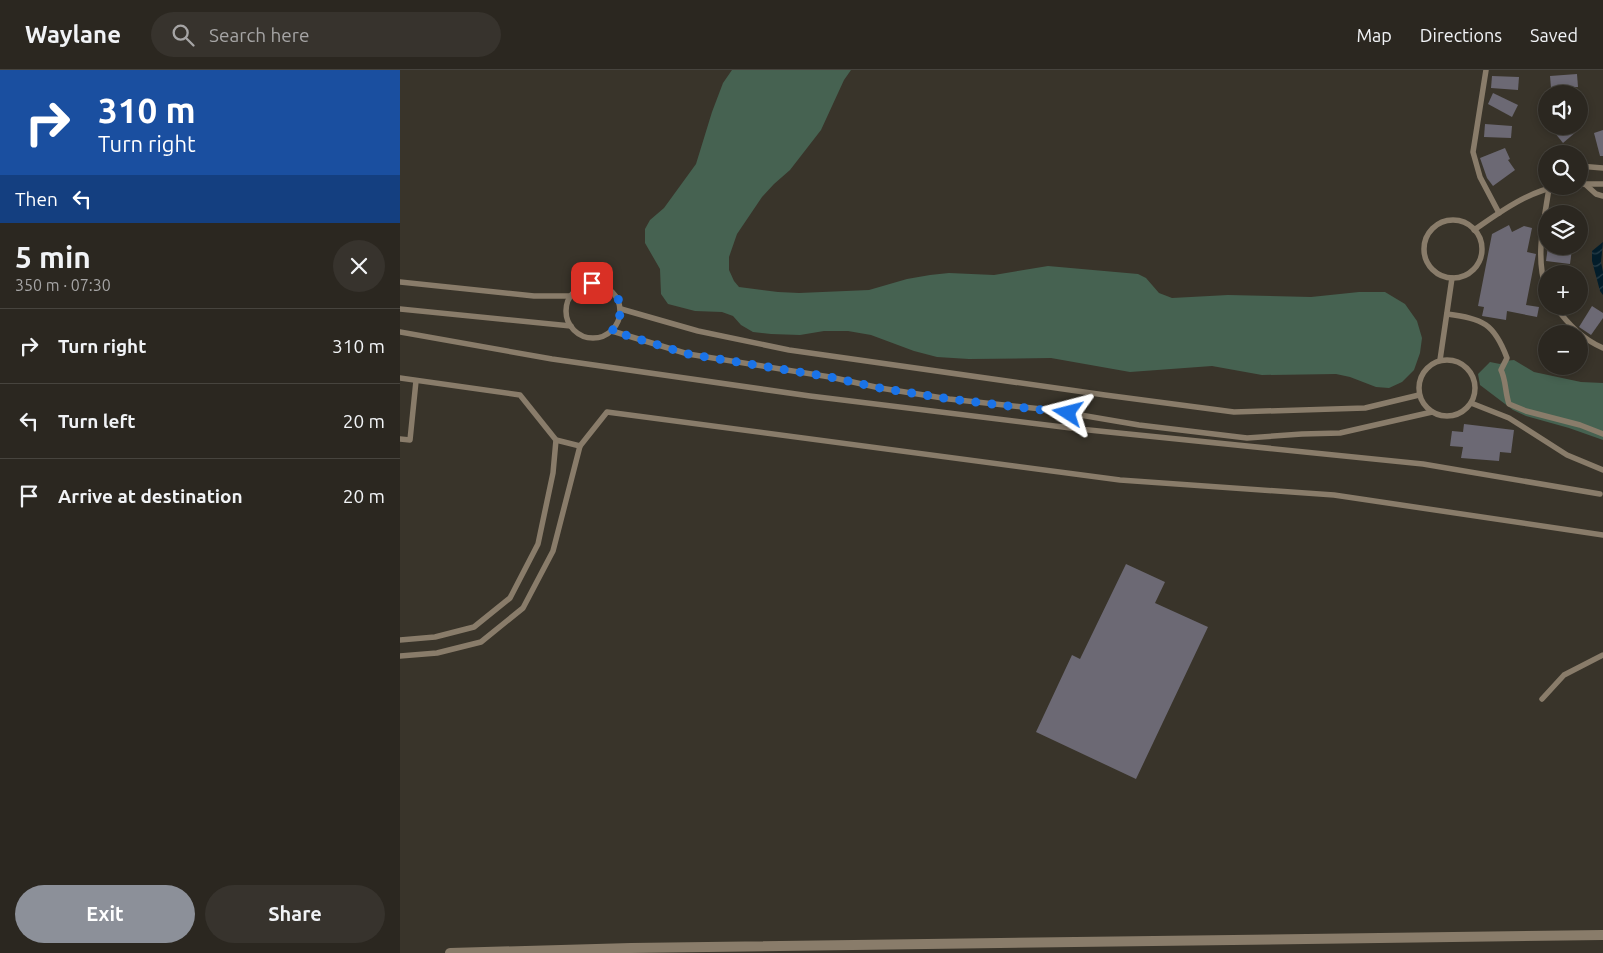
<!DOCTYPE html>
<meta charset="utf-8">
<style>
body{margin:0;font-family:Ubuntu,sans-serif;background:#37332d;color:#f1f3f6;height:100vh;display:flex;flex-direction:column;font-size:19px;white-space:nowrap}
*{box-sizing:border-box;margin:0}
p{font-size:16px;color:#a6a5a5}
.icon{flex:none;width:28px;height:28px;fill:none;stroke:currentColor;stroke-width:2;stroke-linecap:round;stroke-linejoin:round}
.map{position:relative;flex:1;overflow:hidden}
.sheet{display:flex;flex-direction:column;background:#2b2720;width:400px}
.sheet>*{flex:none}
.hud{background:#1a4fa0;color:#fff;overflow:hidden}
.controls{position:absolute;left:1138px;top:15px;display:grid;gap:10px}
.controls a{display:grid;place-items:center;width:50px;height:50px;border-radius:50%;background:#2b2720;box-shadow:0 2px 8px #0003,0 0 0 1px #47443e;font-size:25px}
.pin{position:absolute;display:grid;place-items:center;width:42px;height:42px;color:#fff;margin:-21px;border-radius:10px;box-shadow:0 2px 8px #0006}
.me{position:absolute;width:55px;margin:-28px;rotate:279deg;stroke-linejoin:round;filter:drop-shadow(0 0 4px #0008)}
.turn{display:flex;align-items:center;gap:18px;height:105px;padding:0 15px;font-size:22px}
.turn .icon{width:65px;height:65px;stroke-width:2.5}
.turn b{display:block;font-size:35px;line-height:42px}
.then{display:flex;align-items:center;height:48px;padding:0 15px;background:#0003;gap:10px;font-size:19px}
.round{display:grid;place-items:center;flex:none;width:52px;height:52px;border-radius:26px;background:#37332d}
.head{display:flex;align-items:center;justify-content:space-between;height:85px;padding:0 15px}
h1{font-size:30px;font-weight:700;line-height:38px}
.primary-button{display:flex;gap:10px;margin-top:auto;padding:10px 15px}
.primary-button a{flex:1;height:58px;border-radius:30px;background:#8c9099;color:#fff;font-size:20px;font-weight:700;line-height:58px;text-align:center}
.primary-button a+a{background:#37332d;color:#f1f3f6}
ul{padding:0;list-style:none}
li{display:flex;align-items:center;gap:15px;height:75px;padding:0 15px;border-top:1px solid #47443e}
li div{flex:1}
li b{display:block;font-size:19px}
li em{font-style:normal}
header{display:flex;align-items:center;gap:30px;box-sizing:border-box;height:70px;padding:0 25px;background:#2b2720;border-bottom:1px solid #47443e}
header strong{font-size:24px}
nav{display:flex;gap:28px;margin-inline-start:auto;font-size:18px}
.search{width:350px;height:45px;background:#37332d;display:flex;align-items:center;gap:12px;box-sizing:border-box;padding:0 18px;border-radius:28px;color:#a6a5a5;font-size:19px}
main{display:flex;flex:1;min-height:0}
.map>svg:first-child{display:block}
</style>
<header>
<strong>Waylane</strong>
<div class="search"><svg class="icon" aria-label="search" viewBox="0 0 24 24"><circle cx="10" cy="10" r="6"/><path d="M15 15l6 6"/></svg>Search here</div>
<nav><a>Map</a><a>Directions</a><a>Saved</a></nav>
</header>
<main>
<section class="sheet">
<div class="hud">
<div class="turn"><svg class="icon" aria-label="right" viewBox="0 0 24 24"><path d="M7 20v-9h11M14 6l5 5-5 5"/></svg><div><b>310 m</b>Turn right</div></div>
<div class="then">Then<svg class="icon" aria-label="left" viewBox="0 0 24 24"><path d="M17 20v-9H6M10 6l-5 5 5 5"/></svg></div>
</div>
<div class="head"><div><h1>5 min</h1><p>350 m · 07:30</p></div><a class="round"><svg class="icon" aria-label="close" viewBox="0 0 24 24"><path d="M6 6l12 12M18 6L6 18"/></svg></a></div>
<ul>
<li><svg class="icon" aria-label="right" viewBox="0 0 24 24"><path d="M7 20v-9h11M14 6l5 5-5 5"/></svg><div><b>Turn right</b></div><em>310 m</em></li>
<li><svg class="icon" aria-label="left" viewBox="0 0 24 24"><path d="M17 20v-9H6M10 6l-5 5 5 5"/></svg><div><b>Turn left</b></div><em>20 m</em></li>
<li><svg class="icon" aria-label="arrive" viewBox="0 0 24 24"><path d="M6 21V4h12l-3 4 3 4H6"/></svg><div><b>Arrive at destination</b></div><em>20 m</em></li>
</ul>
<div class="primary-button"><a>Exit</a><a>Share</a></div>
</section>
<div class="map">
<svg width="1203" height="883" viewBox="0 0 1203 883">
<defs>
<pattern id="water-waves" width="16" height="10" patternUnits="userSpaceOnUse" patternTransform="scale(1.25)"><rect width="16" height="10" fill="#031d2a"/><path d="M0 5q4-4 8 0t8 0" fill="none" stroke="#273d48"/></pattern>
</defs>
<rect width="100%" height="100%" fill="#39342a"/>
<!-- grass -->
<g fill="#466251">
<path d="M332,0h119l-7,10 -23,50 -31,40 -16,14 -12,13 -25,37 -8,23v13l5,11 5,6 39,5 21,1 70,-3 38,-11 23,-4 19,-2 45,2 54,-9 90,8 8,4 13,15 13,5 56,-3 83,2 48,-5h26l20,12 12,17 5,17 -2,15 -6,17 -12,12 -13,6 -13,-1 -26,-10 -14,-3 -74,1 -50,-9 -82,6 -79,-14 -82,1 -32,-2 -23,-6 -43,-16 -23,-4h-24l-24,4 -29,-1 -18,-2 -12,-7 -8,-9 -11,-4 -27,-1 -27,-7 -7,-10 -1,-25 -15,-26v-14l5,-9 14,-12 32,-44 16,-52 11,-29z"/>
<path d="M1114,290l20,12 47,10 22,1v57l-34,-12 -43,-12 -13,-6 -33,-25 -2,-11 12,-12 10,2 4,-3z"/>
</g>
<!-- water -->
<path fill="url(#water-waves)" d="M1203,172l-2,20 2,10v23l-3,-4 -8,-30v-10z"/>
<!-- building -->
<g fill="#6c6974">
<path d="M1177,4l1,13 -27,1 -1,-12z"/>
<path d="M1092,6l27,1 -1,13 -27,-2z"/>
<path d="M1093,23l25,12 -6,12 -24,-13z"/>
<path d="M1085,54l27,2 -1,12 -27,-1z"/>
<path d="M1163,56h20l-20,17 -8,-10z"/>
<path d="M1203,60v26h-3l-6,-23z"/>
<path d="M1105,78l5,11 -2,1 7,10 -22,16 -6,-8 -7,-20z"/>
<path d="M1109,155l3,7 12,-6 8,2 -5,24 9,2 -10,51 13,2 -2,10 -30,-6 -1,9 -24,-4 2,-9 -6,-1 14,-72z"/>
<path d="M1148,176l24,3 -2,15 -24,-3z"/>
<path d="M1192,236l11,7v5l-12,17 -12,-8z"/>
<path d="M1064,354l50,6 -3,23 -11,-1 -1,9 -38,-3 2,-11 -13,-1 2,-15 11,1z"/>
<path d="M726,494l39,18 -10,21 53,24 -72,152 -100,-47 36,-77 8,4z"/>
</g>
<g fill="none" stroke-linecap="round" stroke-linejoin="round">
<!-- service -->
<g stroke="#897c6a" stroke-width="5.5">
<path d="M1086,0l-13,82 7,25 19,36"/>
<path d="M1179,96l24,2"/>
<path d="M1179,114h24"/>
<path d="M1185,114l11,10 7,2"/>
<circle cx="1053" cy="179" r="29"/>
<path d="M1074,160c26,-18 53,-38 85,-44"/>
<path d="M0,212l134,14h36"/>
<circle cx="193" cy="241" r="27"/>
<path d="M1146,219c-11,-33 -2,-67 3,-101"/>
<path d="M1155,236c12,17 29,34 48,42"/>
<path d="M0,239l171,17"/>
<path d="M221,239l77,22 91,19 316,45 129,17 131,-4 54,-13"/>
<path d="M1047,244c36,5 47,9 60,44l-6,12c5,10 4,22 8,34l17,7 54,14 23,9"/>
<path d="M212,261l76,23 142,23 50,11 69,11 102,11 88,15 108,13 55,-4 38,-1 92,-21"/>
<path d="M0,262l152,27 258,37 269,33 344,35 177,30"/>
<circle cx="1047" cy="318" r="28"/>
<path d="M1040,290l12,-82"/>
<path d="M0,308l120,17 36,45 24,6 27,-34 513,68 214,15 269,40"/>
<path d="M1071,333l38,15 58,37 36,15"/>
<path d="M0,369l10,1 6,-59"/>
<path d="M0,570l35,-3 39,-10 36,-29 28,-54 15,-71 3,-33"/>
<path d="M0,586l37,-3 44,-11 42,-34 30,-57 27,-105"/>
<path d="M1142,629l22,-24 39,-20"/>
</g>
<!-- minor -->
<path stroke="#897c6a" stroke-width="10" d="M50,883l181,-5 972,-13"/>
</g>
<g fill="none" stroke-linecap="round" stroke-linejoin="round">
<!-- route -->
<path stroke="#1a73e8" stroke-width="9" stroke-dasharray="0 16.2" d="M192,213c27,3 37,26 20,48l76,23 142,23 50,11 70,11 118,14"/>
</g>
</svg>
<div class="controls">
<a><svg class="icon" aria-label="sound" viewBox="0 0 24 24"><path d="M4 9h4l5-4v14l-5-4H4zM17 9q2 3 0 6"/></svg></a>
<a><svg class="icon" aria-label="search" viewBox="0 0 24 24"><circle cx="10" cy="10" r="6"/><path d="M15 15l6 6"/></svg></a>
<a><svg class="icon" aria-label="layers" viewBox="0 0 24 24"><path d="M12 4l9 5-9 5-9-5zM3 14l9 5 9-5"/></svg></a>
<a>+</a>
<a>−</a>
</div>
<div class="pin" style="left:192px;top:213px;background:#d93025"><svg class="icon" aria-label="arrive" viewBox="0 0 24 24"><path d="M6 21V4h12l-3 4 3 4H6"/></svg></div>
<svg class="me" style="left:668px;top:343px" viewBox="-20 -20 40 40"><path d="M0-17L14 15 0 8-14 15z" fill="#1a73e8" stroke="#fff" stroke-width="4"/></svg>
</div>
</main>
